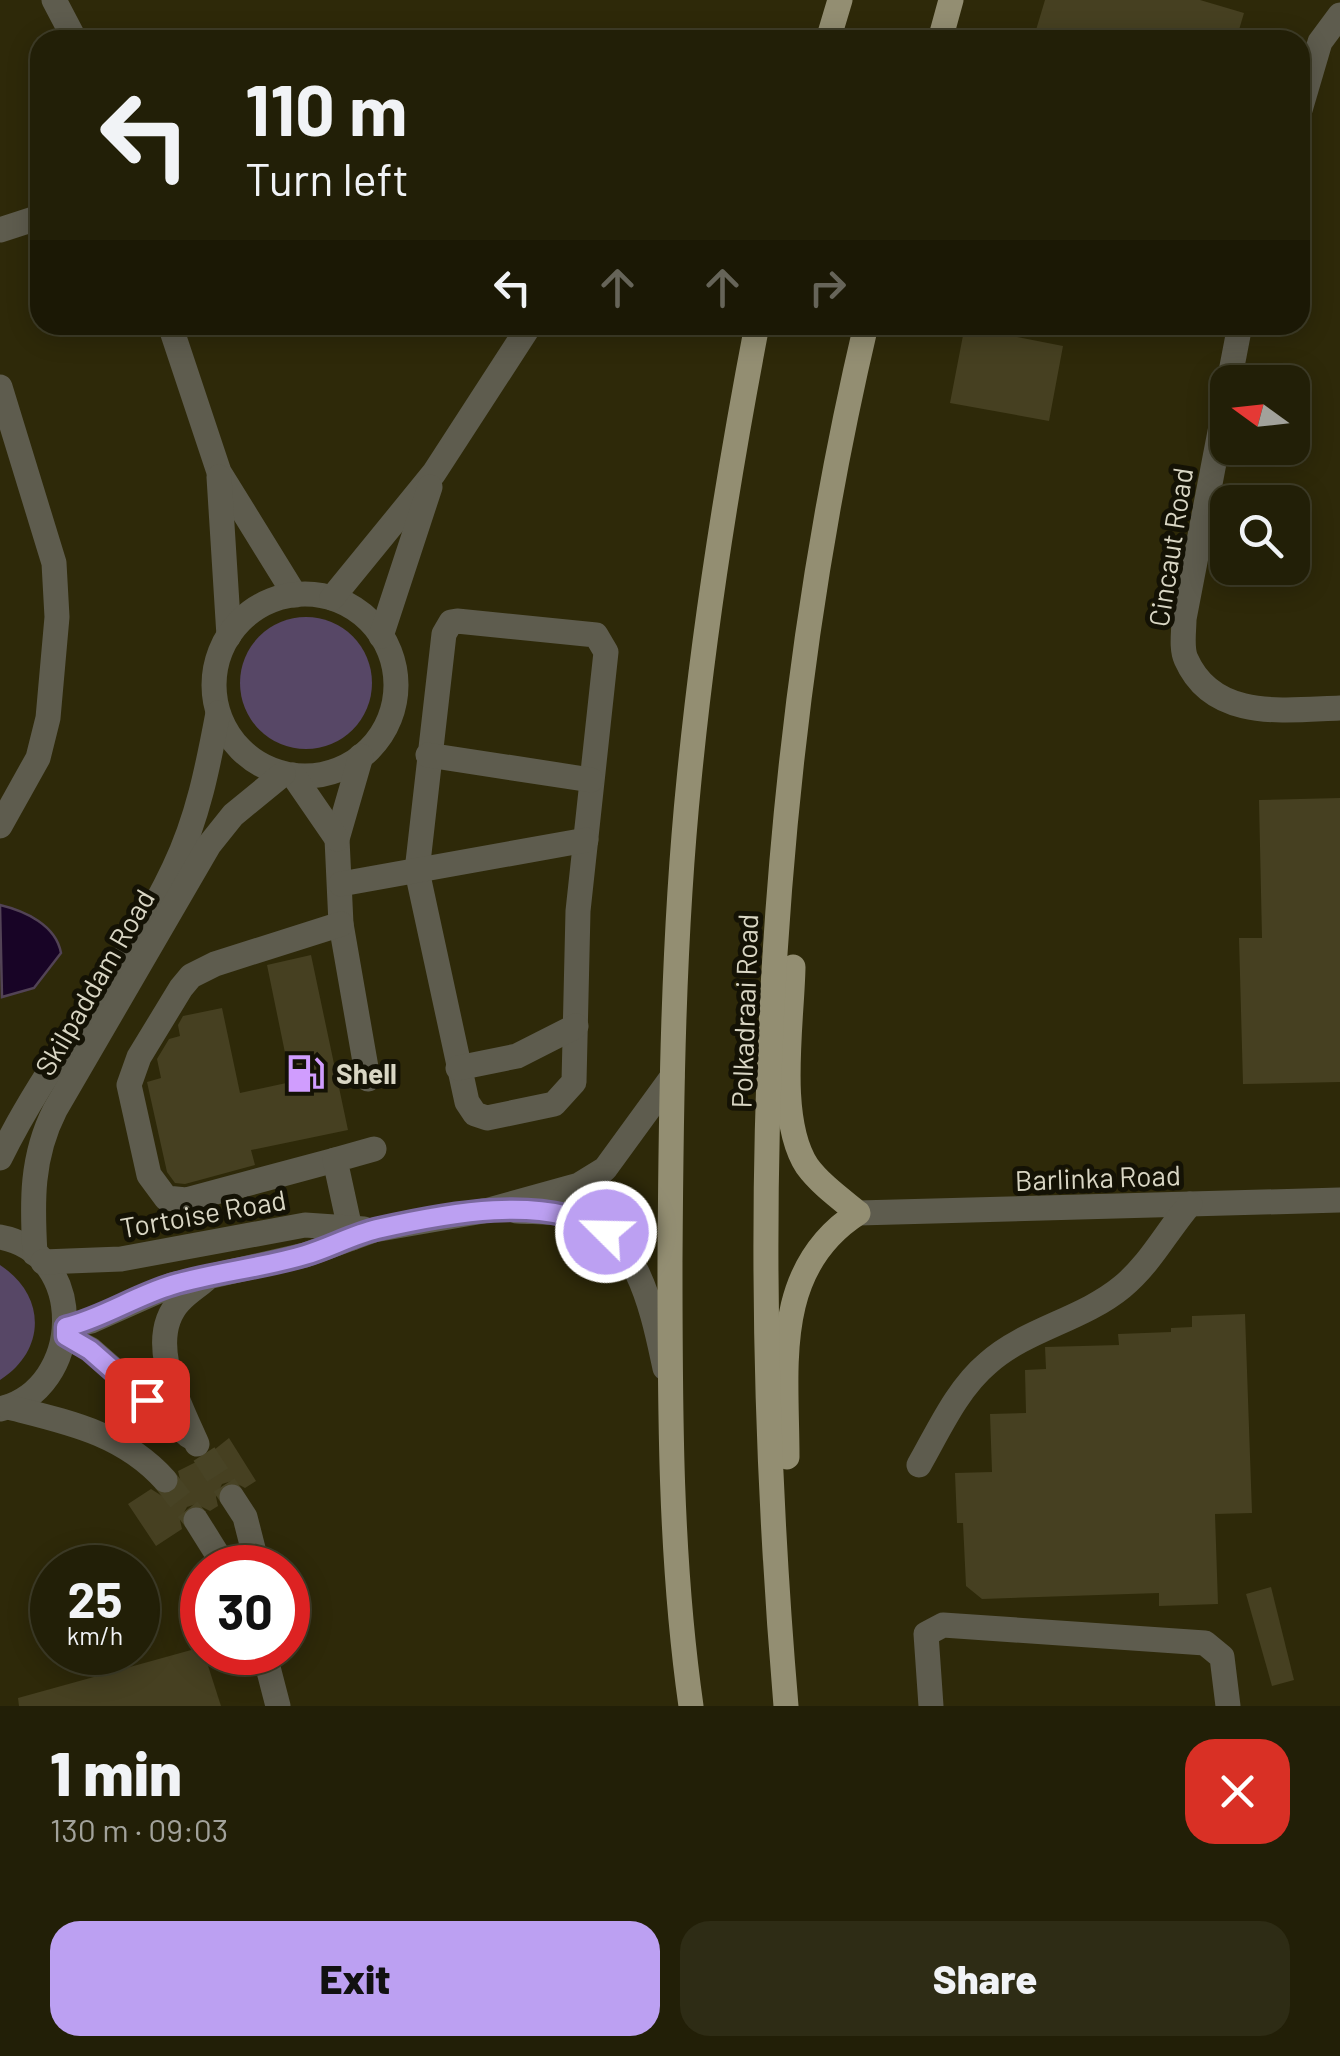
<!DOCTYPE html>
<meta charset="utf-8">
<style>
body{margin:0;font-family:Barlow,sans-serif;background:#2e2c15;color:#f1f3f6;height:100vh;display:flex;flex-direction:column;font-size:38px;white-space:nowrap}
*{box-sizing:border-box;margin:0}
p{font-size:32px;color:#a2a29b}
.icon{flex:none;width:55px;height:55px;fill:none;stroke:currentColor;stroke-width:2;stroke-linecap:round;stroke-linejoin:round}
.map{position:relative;height:1706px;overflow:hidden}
.sheet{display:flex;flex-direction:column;background:#221f07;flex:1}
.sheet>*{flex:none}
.guide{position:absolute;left:30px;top:30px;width:1280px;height:305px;border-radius:30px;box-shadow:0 5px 25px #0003,0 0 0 2px #3f3d28;background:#221f07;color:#f1f3f6;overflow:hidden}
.needle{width:65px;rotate:285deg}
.buttons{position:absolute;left:1210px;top:365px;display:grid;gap:20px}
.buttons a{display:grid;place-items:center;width:100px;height:100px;border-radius:20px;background:#221f07;box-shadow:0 5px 25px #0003,0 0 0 2px #3f3d28;font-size:50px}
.speed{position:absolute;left:30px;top:1545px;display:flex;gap:20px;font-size:50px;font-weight:700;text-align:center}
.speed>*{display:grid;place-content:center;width:130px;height:130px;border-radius:50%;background:#221f07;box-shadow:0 5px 25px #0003,0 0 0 2px #3f3d28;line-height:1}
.speed small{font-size:25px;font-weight:400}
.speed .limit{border:15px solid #d22;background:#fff;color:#111}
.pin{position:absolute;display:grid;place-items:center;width:85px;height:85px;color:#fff;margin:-42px;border-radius:20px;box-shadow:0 5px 15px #0006}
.me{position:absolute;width:110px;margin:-55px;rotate:293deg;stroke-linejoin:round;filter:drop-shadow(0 0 8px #0008)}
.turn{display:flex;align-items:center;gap:35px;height:210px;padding:0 50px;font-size:45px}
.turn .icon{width:130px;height:130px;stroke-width:2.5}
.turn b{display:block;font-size:70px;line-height:85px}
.lanes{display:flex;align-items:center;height:95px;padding:0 50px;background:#0003;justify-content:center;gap:50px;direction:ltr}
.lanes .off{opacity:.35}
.round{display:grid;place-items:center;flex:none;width:105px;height:105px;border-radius:30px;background:#2e2c15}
.headline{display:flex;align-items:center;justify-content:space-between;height:170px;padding:0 50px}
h1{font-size:60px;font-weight:800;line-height:75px}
.cta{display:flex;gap:20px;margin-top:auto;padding:20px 50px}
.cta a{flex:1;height:115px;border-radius:30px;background:#bca0f2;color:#111;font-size:40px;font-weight:800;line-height:115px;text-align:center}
.cta a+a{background:#2e2c15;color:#f1f3f6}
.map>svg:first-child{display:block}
</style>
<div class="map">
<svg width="1340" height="1706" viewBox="0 0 1340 1706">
<rect width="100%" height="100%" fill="#2e2909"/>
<!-- green -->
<g fill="#574766">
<circle cx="306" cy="683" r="66"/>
<path d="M0,1265c46,30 47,85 0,115z"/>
</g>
<!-- water -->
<path fill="#180426" stroke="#524355" stroke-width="2.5" d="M0,905c25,6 56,20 61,48l-27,35 -32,9z"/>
<!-- building -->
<g fill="#464021">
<path d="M1045,0h155l44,13 -8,27h-203z"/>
<path d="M965,325h27l-1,7 72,14 -14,75 -99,-18z"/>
<path d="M1340,798v284l-97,2 -4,-146h23l-3,-138z"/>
<path d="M311,955l37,175 -97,20 4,15 -70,19 -10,-1 -8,-11 -20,-90 14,-4 -4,-19 12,-20 11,-3 -2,-11 5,-9 39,-8 18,85 51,-11 -24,-117z"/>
<path d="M1245,1314l7,199 -37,1 3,90 -59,2v-13l-177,6 -16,-13 -3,-63h-6l-2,-50 37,-1 -2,-58 36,-1 -1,-43 21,-1 -1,-22 74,-2 -1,-11 53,-2v-4l21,-1v-11z"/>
<path d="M229,1438l27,43 -11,7 -13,-7 -10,3 -6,13 2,9 -8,5 -14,-7 -9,3 -7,13 2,9 -26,17 -28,-42 23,-15 11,7 14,-4 5,-9 -3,-12 26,-13z"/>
<path d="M1271,1587l23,93 -22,6 -26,-92z"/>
<path d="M202,1647l19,59h-202l-1,-8z"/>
</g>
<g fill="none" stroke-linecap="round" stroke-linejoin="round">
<!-- minor-tunnel -->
<g stroke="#484325" stroke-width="25" stroke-dasharray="25 12" stroke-linecap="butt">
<path d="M204,1454l28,43"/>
<path d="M165,1480l31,40"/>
</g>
<!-- minor -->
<g stroke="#5e5c4e" stroke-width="25">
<path d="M54,0l21,40"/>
<path d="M1300,110l20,-68 20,-27"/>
<path d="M0,230l40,-13"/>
<path d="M170,325l49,147 76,123"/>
<path d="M1229,382l11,-57"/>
<path d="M0,387l54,176 3,54 -9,101 -10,40 -38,68"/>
<path d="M1228,390l-44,229c0,12 -3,29 2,40 27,62 98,51 154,49"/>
<path d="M219,477l10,159"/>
<circle cx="305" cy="685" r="91"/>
<path d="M332,598l102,-125 96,-148"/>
<path d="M457,621l139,14 10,17 -28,259 -4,171 -20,22 -67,14 -12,-4 -8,-12 -50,-231 27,-237 7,-12z"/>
<path d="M381,636l49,-149"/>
<path d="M428,755l163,25"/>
<path d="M361,756l-24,83 4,85 27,155"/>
<path d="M293,775l44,64"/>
<path d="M341,884l245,-44"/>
<path d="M458,1068l59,-12 59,-30"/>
<path d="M0,1158c50,-102 126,-188 174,-290 24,-50 34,-102 44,-155"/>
<path d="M335,1160l-149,40 -20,-2 -17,-23 -20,-90 10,-28 42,-69 10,-12 24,-12 126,-40"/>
<path d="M517,1211c18,1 37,0 55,4 66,14 81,98 93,153"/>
<path d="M858,1213l482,-13"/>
<path d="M0,1237c88,16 84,152 0,172"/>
<path d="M352,1238l-17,-78 39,-11"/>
<path d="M35,1254c-3,-52 -4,-97 20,-144l154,-265 24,-30 50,-41"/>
<path d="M43,1262l78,-3 184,-34 59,4"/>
<path d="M66,1327l25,-6 81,-36 133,-30 69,-25 115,-20 90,-25 26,-16 67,-92"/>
<path d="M65,1336l25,13 99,87"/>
<path d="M8,1407c59,15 115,26 157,73"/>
<path d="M197,1444c-17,-39 -53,-105 -17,-143 7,-8 17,-14 25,-21"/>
<path d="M919,1465c20,-35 38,-76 69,-102 38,-34 94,-43 134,-76 29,-24 44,-55 68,-83"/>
<path d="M232,1497l13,20 13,51"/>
<path d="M196,1520l30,48"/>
<path d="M264,1652l14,54"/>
<path d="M931,1706l-5,-72 17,-9 262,18 17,14 6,49"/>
</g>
<!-- major -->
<g stroke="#938e72" stroke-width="25">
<path d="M828,40l12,-40"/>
<path d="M940,40l11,-40"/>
<path d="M787,1457c0,-90 -16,-188 71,-244 -17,-14 -38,-29 -51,-47 -31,-48 -15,-143 -14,-199"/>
<path d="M691,1706c-21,-147 -21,-296 -21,-444 1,-160 3,-323 19,-482 15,-153 39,-304 68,-455"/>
<path d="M786,1706c-39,-460 -26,-931 80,-1381"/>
</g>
</g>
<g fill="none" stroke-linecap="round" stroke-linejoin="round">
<defs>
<path id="route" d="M147,1400l-57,-50 -24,-14v-9c37,-9 69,-31 106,-42 43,-13 90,-17 133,-30 24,-7 47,-20 72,-26 66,-15 169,-36 229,3"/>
</defs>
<!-- route casing -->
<use href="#route" stroke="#7a689d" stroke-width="25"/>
<!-- route -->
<use href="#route" stroke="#bca0f2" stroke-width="18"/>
</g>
<!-- icons -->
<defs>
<symbol id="fuel-bare" viewBox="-9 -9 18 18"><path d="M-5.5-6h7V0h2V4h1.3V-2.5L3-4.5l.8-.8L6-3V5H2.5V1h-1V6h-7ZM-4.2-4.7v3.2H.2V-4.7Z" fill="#d09dfe" stroke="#141205" stroke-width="2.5" paint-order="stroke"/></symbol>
</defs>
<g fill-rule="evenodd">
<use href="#fuel-bare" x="278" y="1046" width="55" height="55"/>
</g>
<g text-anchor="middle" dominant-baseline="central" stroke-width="10" stroke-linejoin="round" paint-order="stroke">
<!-- street labels -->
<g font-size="28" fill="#d9d6c4" stroke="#141205">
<text transform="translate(1170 547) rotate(-81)">Cincaut Road</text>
<text transform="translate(94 982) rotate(-60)">Skilpaddam Road</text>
<text transform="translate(744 1011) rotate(-88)">Polkadraai Road</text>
<text transform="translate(1098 1177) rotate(-2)">Barlinka Road</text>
<text transform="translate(203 1213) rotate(-10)">Tortoise Road</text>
</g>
<!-- poi labels -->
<g font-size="28" font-weight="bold" fill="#d9d6c4" stroke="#141205" text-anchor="start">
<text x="336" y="1073">Shell</text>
</g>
</g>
</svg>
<div class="buttons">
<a><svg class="needle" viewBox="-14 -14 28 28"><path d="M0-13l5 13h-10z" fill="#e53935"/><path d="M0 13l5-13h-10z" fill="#a2a29b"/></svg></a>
<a><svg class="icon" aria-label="search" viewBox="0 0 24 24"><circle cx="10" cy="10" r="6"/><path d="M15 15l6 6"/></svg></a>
</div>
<div class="speed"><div>25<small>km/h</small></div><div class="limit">30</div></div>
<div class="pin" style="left:147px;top:1400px;background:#d93025"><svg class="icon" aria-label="arrive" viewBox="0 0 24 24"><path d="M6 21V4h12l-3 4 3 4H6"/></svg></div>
<svg class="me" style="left:606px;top:1232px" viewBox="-20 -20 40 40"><circle r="17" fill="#bca0f2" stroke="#fff" stroke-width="3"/><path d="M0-11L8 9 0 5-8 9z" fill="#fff"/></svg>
<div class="guide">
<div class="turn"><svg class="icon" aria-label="left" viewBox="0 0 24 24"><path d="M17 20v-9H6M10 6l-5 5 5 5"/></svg><div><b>110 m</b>Turn left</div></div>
<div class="lanes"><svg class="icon" aria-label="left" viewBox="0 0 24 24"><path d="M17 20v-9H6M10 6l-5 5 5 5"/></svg><svg class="icon off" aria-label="ahead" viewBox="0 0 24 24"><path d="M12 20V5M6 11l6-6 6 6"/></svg><svg class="icon off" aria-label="ahead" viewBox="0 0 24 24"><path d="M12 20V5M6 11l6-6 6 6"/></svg><svg class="icon off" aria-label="right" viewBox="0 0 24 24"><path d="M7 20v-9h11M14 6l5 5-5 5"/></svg></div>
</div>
</div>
<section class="sheet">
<div class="headline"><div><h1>1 min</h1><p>130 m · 09:03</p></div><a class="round" style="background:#d93025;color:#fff"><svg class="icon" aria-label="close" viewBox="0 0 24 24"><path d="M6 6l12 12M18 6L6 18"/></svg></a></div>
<div class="cta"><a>Exit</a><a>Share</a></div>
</section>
